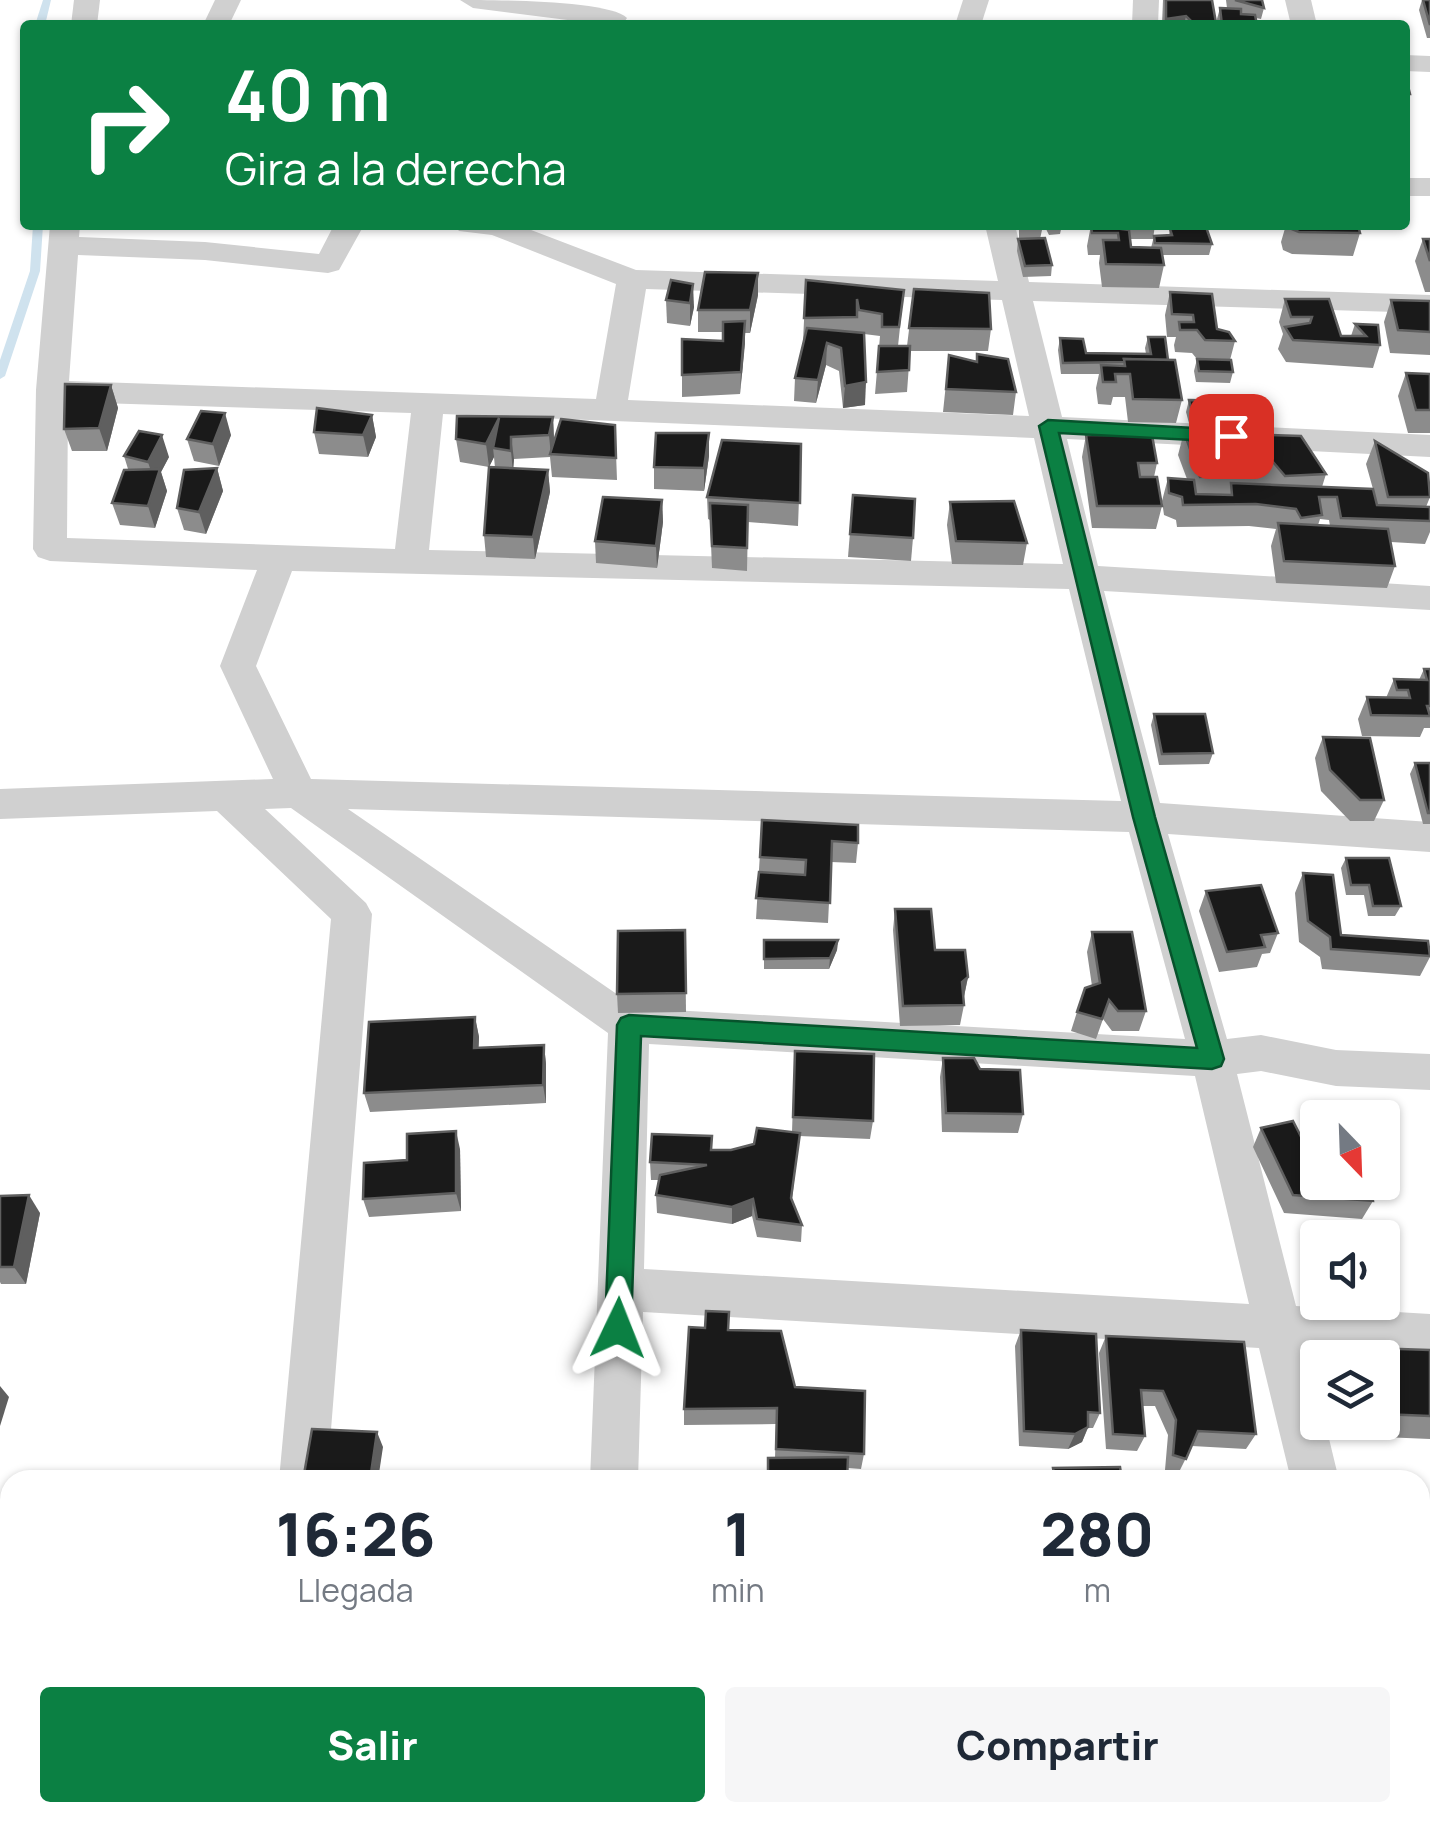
<!DOCTYPE html>
<html lang="es">
<style>
body{margin:0;font-family:Manrope,sans-serif;background:#f6f6f7;color:#1f2937;height:100vh;display:flex;flex-direction:column;font-size:38px;white-space:nowrap}
*{box-sizing:border-box;margin:0}
p{font-size:32px;color:#747a83}
.icon{flex:none;width:55px;height:55px;fill:none;stroke:currentColor;stroke-width:2;stroke-linecap:round;stroke-linejoin:round}
.map{position:relative;flex:1;overflow:hidden}
.drawer{position:absolute;left:0px;top:1470px;width:1430px;height:352px;display:flex;flex-direction:column;background:#fff;border-radius:30px 30px 0 0;box-shadow:0 2px 8px #0004}
.drawer>*{flex:none}
.guide{position:absolute;left:20px;top:20px;width:1390px;height:210px;border-radius:10px;box-shadow:0 2px 8px #0004;background:#0b8043;color:#fff;overflow:hidden}
.needle{width:65px;rotate:157deg}
.fabs{position:absolute;left:1300px;top:1100px;display:grid;gap:20px}
.fabs a{display:grid;place-items:center;width:100px;height:100px;border-radius:10px;background:#fff;box-shadow:0 2px 8px #0004;font-size:50px}
.pin{position:absolute;display:grid;place-items:center;width:85px;height:85px;color:#fff;margin:-42px;border-radius:20px;box-shadow:0 5px 15px #0006}
.me{position:absolute;width:110px;margin:-55px;rotate:2deg;stroke-linejoin:round;filter:drop-shadow(0 0 8px #0008)}
.turn{display:flex;align-items:center;gap:35px;height:210px;padding:0 40px;font-size:45px}
.turn .icon{width:130px;height:130px;stroke-width:2.5}
.turn b{display:block;font-size:70px;line-height:85px}
.eta{display:flex;justify-content:space-evenly;align-items:center;height:170px;text-align:center}
.eta b{font-size:60px;font-weight:800;line-height:70px}
.action{display:flex;gap:20px;margin-top:auto;padding:20px 40px}
.action a{flex:1;height:115px;border-radius:10px;background:#0b8043;color:#fff;font-size:40px;font-weight:800;line-height:115px;text-align:center}
.action a+a{background:#f6f6f7;color:#1f2937}
.map>svg:first-child{display:block}
</style>
<div class="map">
<svg width="1430" height="1822" viewBox="0 0 1430 1822">
<rect width="100%" height="100%" fill="#fff"/>
<g fill="none" stroke-linecap="round" stroke-linejoin="round">
<!-- stream -->
<g fill="#cfe2ee" fill-rule="evenodd">
<path d="M43,0h8l-6,25h-10z"/>
<path d="M33,225h10l-3,46 -35,105 -5,3v-19l30,-89z"/>
</g>
<!-- street -->
<g fill="#d0d0d0" fill-rule="evenodd">
<path d="M74,0h26l-3,25h-26z"/>
<path d="M215,0h26l-12,25h-26z"/>
<path d="M460,0c30,0 150,0 167,18l-4,6 -16,1 -134,-17z"/>
<path d="M963,0h26l-8,25h-26z"/>
<path d="M1133,0h26l-1,25h-26z"/>
<path d="M1285,0h26l6,25h-26z"/>
<path d="M1405,55l25,1v16l-25,-1z"/>
<rect x="1405" y="178" width="25" height="18"/>
<path d="M50,225h30l-1,12 126,5 114,12 15,-29h30l-25,45 -11,3 -123,-13 -127,-5 -9,126 527,18 20,-115 -124,-49 -33,-4 -5,-6h64l118,45 362,11 -13,-56h30l14,57 401,13v18l-397,-12 29,116 368,18v22l-363,-18 31,127 332,20v24l-326,-19 56,212 270,19v30l-262,-18 59,205 34,-4 75,15 94,4v36l-94,-4 -75,-15 -24,3 59,232 134,8v44l-123,-7 11,42v29h7l14,58h-48l-32,-132 -616,-36 -5,168h-48l18,-447 -317,-225 -26,1 101,94 6,11 -45,566h-48l52,-561 -114,-108 -217,8v-30l273,-10 -53,-113 37,-96 -207,-9 -12,-4 -5,-8 3,-159zM646,289l356,11 27,116 -401,-16zM68,402l343,11 -16,136 -328,-11zM443,414l591,24 29,126 -634,-14zM292,571l777,18 52,212 -810,-22 -55,-113zM348,809l781,23 56,207 -548,-31zM649,1044l546,32 54,228 -605,-35z"/>
<rect x="1420" y="1637" width="10" height="52"/>
<path d="M0,1756l10,1v54l-10,-1z"/>
<path d="M1420,1802l7,20h-54l-3,-10h50z"/>
<rect x="580" y="1812" width="54" height="10"/>
</g>
</g>
<!-- wall -->
<g fill="#8c8c8c" fill-rule="evenodd">
<path d="M1163,0h49l4,25h-54z"/>
<path d="M1226,0h36l2,8 -3,11 -5,-1 1,7h-39l-1,-6 3,-11h7z"/>
<path d="M1422,0h8v38h-3l-8,-28z"/>
<path d="M1019,225h43l-2,9 -11,1 -3,-6 -4,1 -2,9 12,26 -1,11 -28,1 -6,-26 1,-12h11h-10z"/>
<path d="M1091,225l23,3v-3h41l-2,14h-23l1,8 20,1 3,-12 15,-1 1,-6 26,-1 -1,-3h34l-3,4h-19l5,15 -3,11h-47l2,10 -5,23 -57,-1 -3,-24 1,-8h-12l-1,-9z"/>
<path d="M1286,225h118l-2,5 -44,-3 2,6 -7,23 -61,-2 -9,-4 -2,-8z"/>
<path d="M1423,239h7v53h-5l-10,-31z"/>
<path d="M758,273v22l-8,38h-5l-5,61 -58,3v-58l41,2v-9h-25v-22z"/>
<path d="M671,280l23,27 -4,19 -23,-3 -1,-23z"/>
<path d="M806,280l98,10 -6,56h9l7,-57 77,40 -3,22h-78l-3,41 -32,2 5,-58 -16,-2 1,71 -22,3 -4,-37 -13,-6 -10,38 -22,-2 1,-23 9,-37h-1z"/>
<path d="M1170,292l47,37 18,12 -5,19 3,12 -3,11 -34,-1 -2,-11 3,-12 -5,-6 -17,-1 -1,-7 2,-8h-9l-2,-22z"/>
<path d="M1285,299l56,37h10l4,-12 25,21 -7,23 -87,-6 -8,-13 5,-15 -4,-12z"/>
<path d="M1391,300l39,1v54l-40,-2 -6,-31z"/>
<path d="M1148,337l20,23 14,40 -6,23 -48,-1 -3,-25h-12l-2,8 -13,-1 -2,-16 3,-14h-38l-3,-24 2,-12 26,15 60,1 -1,-6z"/>
<path d="M977,354l39,38 -3,23 -70,-3 6,-57 27,6z"/>
<path d="M1406,373l24,1v59h-22l-10,-37z"/>
<path d="M111,385l7,23 -11,43h-35l-8,-22z"/>
<path d="M1189,400l54,16 -4,12 -49,-1 -4,-15z"/>
<path d="M372,415l4,22 -8,20 -49,-3 -5,-22z"/>
<path d="M553,417l1,22 61,-14 2,55 -65,-3 -2,-20 -36,2 -1,9 35,2 2,22 -15,67 -49,-2 -2,-22 11,-67 -1,-11 -5,10 -29,-5 -4,-23z"/>
<path d="M1184,432l142,42 -4,13 51,2 -7,-25 9,-23 55,56 -4,10h4v25l-5,12 -34,-2 4,24 -8,22 -111,-5 -5,-37 5,-17 -27,-3 -72,1 -1,-7 -12,-5 -2,-14 6,-23 19,1 -9,-24zM1320,519l9,1 1,6 -12,-1z"/>
<path d="M231,435l-12,31 -25,-5 -7,-22z"/>
<path d="M1086,435l71,28 -3,14 8,29 -6,23 -64,-1 -10,-71z"/>
<path d="M801,444l-3,82 -50,-4 -1,49 -35,-3 -2,-48 -2,-1 -1,-22z"/>
<path d="M124,456l45,1 -8,15 6,19 -12,37 -35,-3 -8,-22 16,-34z"/>
<path d="M709,456l-5,35 -50,-2v-22z"/>
<path d="M217,468l6,23 -17,43 -22,-4 -7,-22z"/>
<path d="M853,495l60,43 -2,23 -63,-4z"/>
<path d="M662,500l1,22 -6,46 -61,-5 -1,-22z"/>
<path d="M950,502l77,41 -4,22 -71,-1 -5,-39z"/>
<path d="M1424,669h6v59h-6l-4,9 -58,-1 -4,-17 9,-22 19,1 8,-19 25,1z"/>
<path d="M1154,714l59,39 -4,11 -50,1 -8,-40z"/>
<path d="M1323,737l61,63 -10,21h-24l-29,-30 -6,-33z"/>
<path d="M1415,763h15v61h-7l-13,-50z"/>
<path d="M762,820l96,23 -2,20 -25,-1 -3,61 -72,-4z"/>
<path d="M1346,858l55,48 -6,10h-27l-4,-21h-18l-5,-27z"/>
<path d="M1303,873l38,62 89,17v5l-10,19 -98,-7 -2,-12 -21,-15 -4,-49z"/>
<path d="M1206,891l72,42 -8,20 -8,1 -5,13 -38,5 -20,-61z"/>
<path d="M895,909l40,41 33,27 -4,20v8l-4,20 -60,1 -7,-96z"/>
<path d="M685,930l1,82 -68,1 -1,-19z"/>
<path d="M1092,932l54,79 -7,20h-27l-9,-12 -7,20 -25,-8 6,-19 15,-26 -5,-34z"/>
<path d="M764,940h74l-1,10 -8,19h-65z"/>
<path d="M475,1017l4,20 -1,11 66,-3 2,19v39l-176,9 -6,-19z"/>
<path d="M943,1058l37,11 43,45 -5,19 -76,-1 -2,-55z"/>
<path d="M794,1071l79,50 -3,18 -71,-3 -7,64 10,25 -1,17 -44,-5 -5,-21 -20,8 -75,-11 -1,-18 3,-15h-8l-1,-18 62,-12h19l61,-18z"/>
<path d="M1261,1128l57,54 55,19 -11,18 -78,-6 -31,-66z"/>
<path d="M460,1149l1,62 -92,6 -6,-18 44,-39z"/>
<path d="M0,1196l40,17 -14,71h-25l-1,-2z"/>
<path d="M728,1330l67,57 69,67 -3,15 -13,-1 -1,12h-80l1,-22h7l1,-34 -92,1v-16z"/>
<path d="M1021,1330l79,83 -7,15h-5l-6,14 -14,7 -49,-3 -4,-100z"/>
<path d="M1106,1336l150,98 -10,15 -54,-3 -14,28 -13,-4 3,-35 -13,-29h-13l3,30 -8,15 -31,-2 -7,-96z"/>
<path d="M1340,1347l90,3v89l-95,-4 -2,-13h49v-64h-49z"/>
<path d="M1208,1812h70l-1,10h-69z"/>
</g>
<!-- shaded-wall -->
<g fill="#5f5f5f">
<path d="M1186,16l-2,9h-19l1,-6z"/>
<path d="M758,273v22l-8,38v-23z"/>
<path d="M693,284l1,23 -4,19v-23z"/>
<path d="M745,321v23l-5,50 1,-22z"/>
<path d="M827,343l-1,22 -10,38 2,-23z"/>
<path d="M866,382l-1,23 -22,3 2,-22z"/>
<path d="M111,385l7,23 -11,43 -8,-23z"/>
<path d="M225,413l6,22 -12,31 -6,-22z"/>
<path d="M372,415l4,22 -8,20 -5,-22z"/>
<path d="M553,417l1,23 -3,17 -2,-22z"/>
<path d="M499,418l-6,30 1,9 -5,10 -3,-23z"/>
<path d="M709,433v23l-5,35v-23z"/>
<path d="M162,435l7,22 -8,15 6,19 -12,37 -7,-22 7,-22 -7,-22z"/>
<path d="M511,437l3,22 -1,14 -2,-22z"/>
<path d="M217,468l6,23 -17,43 -7,-22z"/>
<path d="M548,470l2,22 -15,67 -2,-22z"/>
<path d="M662,500l1,22 -6,46 -1,-22z"/>
<path d="M838,940l-1,10 -8,19 1,-11z"/>
<path d="M968,977l-4,19 -6,6 4,-20z"/>
<path d="M475,1017l4,20 -1,30 -4,-19z"/>
<path d="M544,1045l2,19v39l-3,-18z"/>
<path d="M456,1131l4,18 1,62 -5,-18z"/>
<path d="M29,1195l11,18 -14,71 -12,-17z"/>
<path d="M753,1199l-1,17 -20,8v-17z"/>
<path d="M0,1386l9,11 -9,29z"/>
<path d="M1088,1427l-6,15 -14,7 7,-15z"/>
<path d="M377,1432l6,15 -5,33h-8z"/>
</g>
<!-- building -->
<g fill="#1a1a1a" stroke="#5f5f5f" stroke-width="2.5">
<path d="M1166,0h46l4,23 -24,-1 -6,-6 -20,3z"/>
<path d="M1235,0h27l2,8z"/>
<path d="M1423,0h7v25z"/>
<path d="M1220,8l21,1v5l14,1 2,10h-35z"/>
<path d="M1405,74l5,20h-5z"/>
<path d="M1021,225h21v3l-21,-1z"/>
<path d="M1091,225l38,5 2,17 30,1 3,17 -58,-1 -3,-24h16l-1,-7h-26z"/>
<rect x="1117" y="225" width="38" height="2"/>
<path d="M1289,225h69l2,8 -61,-1 -10,-4z"/>
<path d="M1206,227l6,17 -57,-1 -1,-7 18,-1 -2,-6z"/>
<path d="M1045,238l7,27 -27,1 -7,-27z"/>
<path d="M1423,239h7v22z"/>
<path d="M705,272l53,1 -8,37h-52z"/>
<path d="M671,280l22,4 -3,19 -24,-3z"/>
<path d="M806,280l98,10 -5,37h-17v-13l-23,-4 -2,-11v18l-53,1z"/>
<path d="M914,289l75,4 2,36 -82,-1z"/>
<path d="M1170,292l42,2 5,35 12,3 6,9 -30,-1 -8,-10h-17l-1,-8h15l-1,-7 -21,-1z"/>
<path d="M1285,299h44l12,37h25l-11,-12 23,1 2,20 -87,-5 -8,-13 25,-4 2,-6h-21z"/>
<path d="M1391,300l39,1v31l-32,-2z"/>
<path d="M745,321l-4,51 -59,3v-36l41,2v-19z"/>
<path d="M807,328l57,5 2,49 -21,4 -4,-38 -14,-5 -9,37 -23,-2z"/>
<path d="M1148,337h17l3,23 -44,-1 1,3 -62,1 -3,-25 23,1 3,14 65,1z"/>
<path d="M879,346h31l-1,24 -32,2z"/>
<path d="M977,354l31,5 8,33 -70,-3 3,-34 28,7z"/>
<path d="M1124,359l51,1 7,40 -49,-1 -3,-25h-15l1,8h-13l-2,-17 24,1z"/>
<path d="M1197,359l34,1 2,12 -34,-1z"/>
<path d="M1406,373l24,1v36h-14z"/>
<path d="M65,384l46,1 -12,43 -35,1z"/>
<path d="M1189,400l50,1 4,15h-50z"/>
<path d="M317,408l55,7 -9,20 -49,-3z"/>
<path d="M201,411l24,2 -12,31 -26,-5z"/>
<path d="M457,416l96,1 -4,18 -38,2v14l-18,-3 6,-30 -13,26 -30,-5z"/>
<path d="M561,419l54,6 1,33 -66,-4z"/>
<path d="M139,431l23,4 -14,27 -24,-6z"/>
<path d="M1184,432l117,4 25,38 -41,2 -17,-20 -13,1 6,16 -61,4z"/>
<path d="M656,433h53l-5,35 -50,-1z"/>
<path d="M1086,435h66l5,28h-19l2,14h17l5,29h-65z"/>
<path d="M722,440l79,4 -1,59 -93,-6z"/>
<path d="M1375,441l53,32 2,24h-42z"/>
<path d="M489,467l59,3 -15,67 -49,-2z"/>
<path d="M217,468l-18,44 -22,-4 7,-38z"/>
<path d="M160,469l-12,37 -36,-3 12,-33z"/>
<path d="M1168,478l26,2 2,14 36,1 -1,-12 142,6 4,16 53,2v14l-89,-3 -4,-21h-18l3,18 -21,3 -5,-9 -40,-5 -73,1 -1,-8 -13,-4z"/>
<path d="M853,495l62,4 -2,39 -63,-4z"/>
<path d="M603,497l59,3 -6,46 -61,-5z"/>
<path d="M1014,501l13,42 -71,-2 -6,-39z"/>
<path d="M710,503l38,2 -1,43 -35,-2z"/>
<path d="M1278,523l110,6 7,37 -111,-5z"/>
<path d="M1424,669h6v37h-3l3,10 -59,-1 -4,-18 43,1 -2,-8h-11l-3,-11 33,1z"/>
<path d="M1154,714h51l8,39 -51,1z"/>
<path d="M1323,737l47,1 14,62h-24l-30,-30z"/>
<path d="M1415,763h15v50h-2z"/>
<path d="M762,820l96,5v18l-26,-2 -2,62 -74,-5 3,-26 46,3 1,-15 -46,-3z"/>
<path d="M1346,858h43l12,48h-28l-4,-21h-18z"/>
<path d="M1303,873l30,2 8,60 87,6 2,15 -99,-7 -1,-12 -22,-16z"/>
<path d="M1261,885l17,48 -17,2 4,12 -38,5 -21,-61z"/>
<path d="M895,909h36l4,41h30l3,27 -6,5 2,23 -61,1z"/>
<path d="M685,930l1,63 -69,1 1,-63z"/>
<path d="M1092,932h40l14,79h-28l-9,-11 -7,19 -25,-7 8,-24 15,-5z"/>
<path d="M764,940h74l-8,18 -66,1z"/>
<path d="M475,1017l-1,31 70,-3 -1,40 -179,8 5,-71z"/>
<path d="M795,1051l79,3 -1,67 -80,-4z"/>
<path d="M943,1058h31l6,11 40,1 3,44 -77,-1z"/>
<path d="M1293,1121l25,49v12h52l3,19 -80,-6 -32,-67z"/>
<path d="M757,1128l43,5 -9,65 11,27 -45,-6 -4,-20 -21,8 -76,-12 4,-20 47,-10 -57,-3 2,-28 60,2 -1,14h20l23,-6z"/>
<path d="M456,1131v62l-93,6 1,-36 43,-3v-26z"/>
<path d="M29,1195l-15,72h-14v-71z"/>
<path d="M706,1311l23,1 -1,18 53,1 14,56 70,4 -1,63 -88,-5 1,-41 -93,1 5,-82 16,1z"/>
<path d="M1021,1330l75,4 4,79 -12,-1v15l-13,7 -51,-3z"/>
<path d="M1106,1336l138,6 12,92 -58,-3 -12,28 -13,-4 3,-35 -13,-29 -22,-1 4,46 -32,-2z"/>
<path d="M1340,1347l90,3v66l-48,-2v-56h-40z"/>
<path d="M312,1429l65,3 -7,48h-67z"/>
<path d="M848,1457l-1,23h-79v-22z"/>
<path d="M1120,1467l2,13h-67l-2,-12z"/>
<rect x="912" y="1476" width="29" height="4"/>
<path d="M646,1812h163l-1,10h-163z"/>
<path d="M1218,1812h60l-1,10h-58z"/>
</g>
<!-- route -->
<path fill="#0b8043" stroke="#07532c" stroke-width="2.5" d="M1048,420l183,10 10,6 -10,6 -172,-9 96,384 69,242 -3,7 -9,3 -571,-33 -10,292 -3,8 -10,4 -9,-4 -4,-8 12,-303 4,-7 8,-3 568,33 -64,-231 -94,-391z"/>
</svg>
<div class="fabs">
<a><svg class="needle" viewBox="-14 -14 28 28"><path d="M0-13l5 13h-10z" fill="#e53935"/><path d="M0 13l5-13h-10z" fill="#747a83"/></svg></a>
<a><svg class="icon" aria-label="sound" viewBox="0 0 24 24"><path d="M4 9h4l5-4v14l-5-4H4zM17 9q2 3 0 6"/></svg></a>
<a><svg class="icon" aria-label="layers" viewBox="0 0 24 24"><path d="M12 4l9 5-9 5-9-5zM3 14l9 5 9-5"/></svg></a>
</div>
<div class="pin" style="left:1231px;top:436px;background:#d93025"><svg class="icon" aria-label="arrive" viewBox="0 0 24 24"><path d="M6 21V4h12l-3 4 3 4H6"/></svg></div>
<svg class="me" style="left:618px;top:1328px" viewBox="-20 -20 40 40"><path d="M0-17L14 15 0 8-14 15z" fill="#0b8043" stroke="#fff" stroke-width="4"/></svg>
<div class="guide">
<div class="turn"><svg class="icon" aria-label="right" viewBox="0 0 24 24"><path d="M7 20v-9h11M14 6l5 5-5 5"/></svg><div><b>40 m</b>Gira a la derecha</div></div>
</div>
<section class="drawer">
<div class="eta">
<div><b>16:26</b><p>Llegada</p></div>
<div><b>1</b><p>min</p></div>
<div><b>280</b><p>m</p></div>
</div>
<div class="action"><a>Salir</a><a>Compartir</a></div>
</section>
</div>
